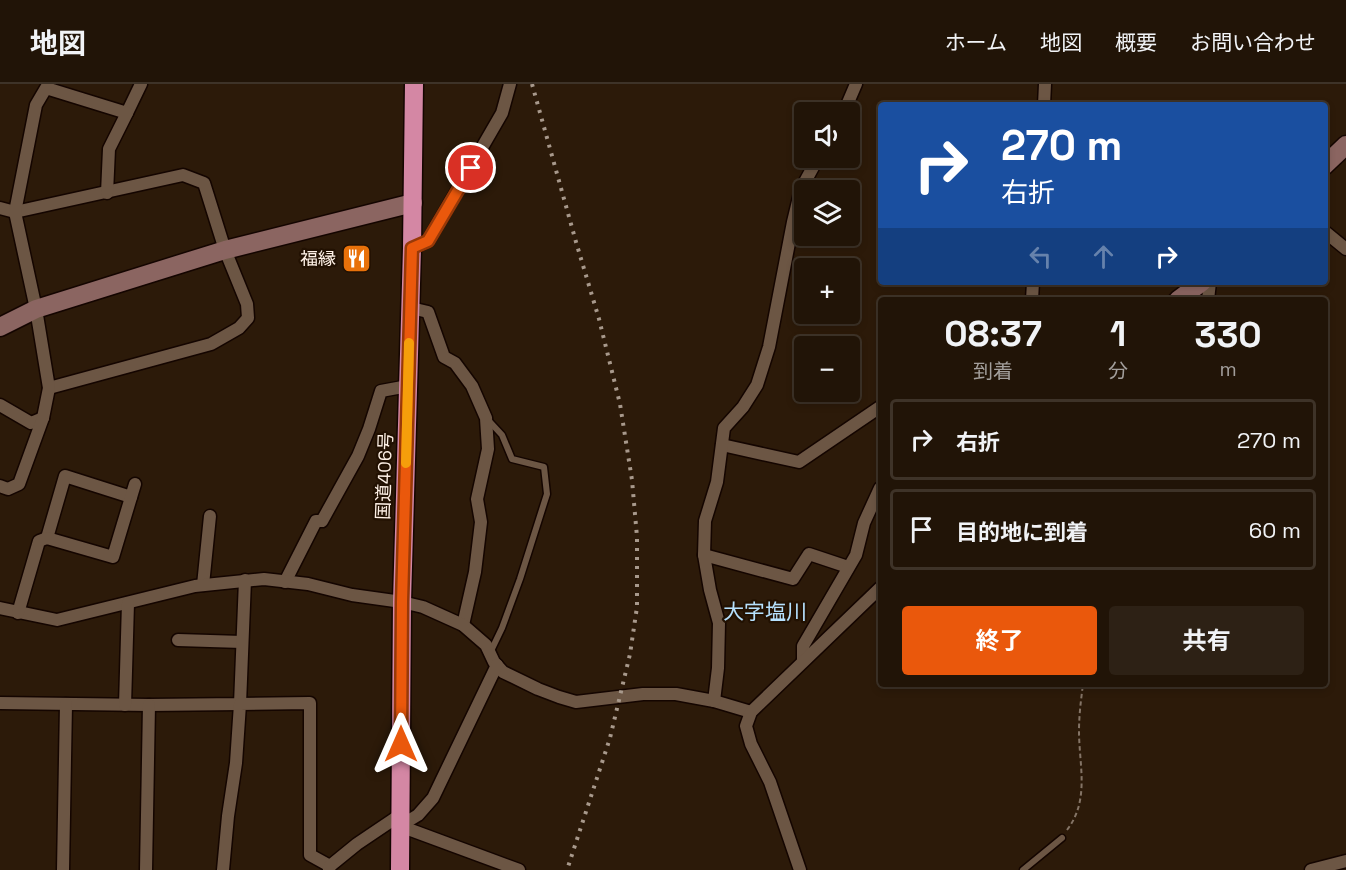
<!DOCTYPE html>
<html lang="ja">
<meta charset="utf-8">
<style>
body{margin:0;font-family:"Space Grotesk","Noto Sans JP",sans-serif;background:#2d2115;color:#f1f3f6;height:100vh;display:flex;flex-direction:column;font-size:22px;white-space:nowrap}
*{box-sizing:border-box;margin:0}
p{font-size:20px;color:#a29e9b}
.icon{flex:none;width:33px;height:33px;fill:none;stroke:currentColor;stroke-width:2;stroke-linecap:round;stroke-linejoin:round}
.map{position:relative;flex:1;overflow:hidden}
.panel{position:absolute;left:878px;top:213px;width:450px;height:390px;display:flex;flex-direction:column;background:#211407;border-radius:6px;box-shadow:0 3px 9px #0003,0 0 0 2px #3e3328}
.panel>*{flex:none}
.banner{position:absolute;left:878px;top:18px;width:450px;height:183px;border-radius:6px;box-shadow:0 3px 9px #0003,0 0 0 2px #3e3328;background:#1a4fa0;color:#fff;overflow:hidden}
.controls{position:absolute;left:794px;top:18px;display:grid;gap:12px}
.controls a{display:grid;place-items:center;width:66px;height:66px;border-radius:6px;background:#211407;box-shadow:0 3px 9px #0003,0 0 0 2px #3e3328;font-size:30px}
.pin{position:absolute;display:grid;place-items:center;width:51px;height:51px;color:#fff;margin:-26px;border:3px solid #fff;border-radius:50%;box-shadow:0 2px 6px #0007}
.me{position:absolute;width:66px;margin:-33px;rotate:0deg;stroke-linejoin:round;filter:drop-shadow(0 0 4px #0008)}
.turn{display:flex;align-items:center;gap:21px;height:126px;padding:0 24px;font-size:27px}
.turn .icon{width:78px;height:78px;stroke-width:2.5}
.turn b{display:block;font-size:42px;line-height:51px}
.lanes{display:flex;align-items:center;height:57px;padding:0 24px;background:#0003;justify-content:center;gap:30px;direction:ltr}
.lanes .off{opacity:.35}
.eta{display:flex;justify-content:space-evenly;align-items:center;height:102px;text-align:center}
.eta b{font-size:36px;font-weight:700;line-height:42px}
.action{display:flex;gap:12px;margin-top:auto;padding:12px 24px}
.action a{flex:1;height:69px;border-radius:6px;background:#ea580c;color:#fff;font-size:24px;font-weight:700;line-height:69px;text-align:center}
.action a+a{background:#2d2115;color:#f1f3f6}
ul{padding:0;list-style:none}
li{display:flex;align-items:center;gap:18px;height:81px;margin:0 12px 9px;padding:0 12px;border:3px solid #3e3328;border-radius:6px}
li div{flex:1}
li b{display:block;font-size:22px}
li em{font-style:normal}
header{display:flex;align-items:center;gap:36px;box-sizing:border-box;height:84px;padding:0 30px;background:#211407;border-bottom:2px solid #3e3328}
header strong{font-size:28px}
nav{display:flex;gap:33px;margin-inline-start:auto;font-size:21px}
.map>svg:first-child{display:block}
</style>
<header>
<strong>地図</strong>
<nav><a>ホーム</a><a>地図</a><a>概要</a><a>お問い合わせ</a></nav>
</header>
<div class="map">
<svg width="1346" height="786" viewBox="0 0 1346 786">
<rect width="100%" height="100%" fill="#2c1a09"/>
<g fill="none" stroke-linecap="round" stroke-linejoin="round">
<defs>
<g id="lane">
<path d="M489,337l13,14 10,24 32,8 3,27 -27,85 -18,49 -12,25"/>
<path d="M1023,786l39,-32"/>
</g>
<g id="street">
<path d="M1044,21l1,-21"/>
<path d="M844,28l12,-28"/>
<path d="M127,29l14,-29"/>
<path d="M0,124l15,4 168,-37 21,8 21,67 22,54 1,14 -9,10 -28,16 -162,44"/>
<path d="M1324,147l22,18"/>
<path d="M412,164l16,-7 74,-128 8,-29"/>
<path d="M1032,216l1,-18"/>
<path d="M1208,216l2,-18"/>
<path d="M411,224l17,4 16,45 11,6 17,23 14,32 2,31 -11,50 4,23 -6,50 -12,53"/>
<path d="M0,321l31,18 12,-5"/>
<path d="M722,361l77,17 81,-55"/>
<path d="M0,402l8,3 11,-5 24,-66 6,-30 -13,-79 -21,-97 21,-107 10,-17 81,25 -18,36 -2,44"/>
<path d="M47,454l18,-62 66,21"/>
<path d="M704,471l89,24 16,-25 39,13"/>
<path d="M285,498l31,-61h6l36,-65 11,-27 12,-38 27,-5"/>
<path d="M203,501l7,-69"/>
<path d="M0,524l57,12 138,-34 69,-7 44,5 44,11 50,7 21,5 40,18 23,20 8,17 9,10 35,17 21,8 17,5 67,-8h33l38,7 37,11"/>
<path d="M18,529l21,-72 8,-3 66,19 22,-73"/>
<path d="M178,556l64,2"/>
<path d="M803,576v-14l53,-91 8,-32 16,-35"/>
<path d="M714,617l4,-33 1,-45 -9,-33 -6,-35 1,-34 12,-39 7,-54 19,-21 14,-22 12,-38 24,-125 8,-33 17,-31"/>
<path d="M0,619l149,2 91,-1 5,-124"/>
<path d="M125,621l3,-102"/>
<path d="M400,742l18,-11 15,-17 64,-133"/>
<path d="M400,742l119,44"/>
<path d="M63,786l3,-166"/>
<path d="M146,786l3,-165"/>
<path d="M223,786l5,-54 8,-53 4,-59 70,-1v152l20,11"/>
<path d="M329,786l1,-4 27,-22 43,-29"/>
<path d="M800,786l-30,-88 -19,-38 -5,-18 5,-14 129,-124"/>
<path d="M1311,786l35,-9"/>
</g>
<g id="secondary">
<path d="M1324,82l22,-21"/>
<path d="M1178,216l24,-18"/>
<path d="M0,243l36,-18 189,-59 188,-47"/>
</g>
<path id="highway" d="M400,786l2,-268 10,-354 2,-164"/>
</defs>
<!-- lane casing -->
<use href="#lane" stroke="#140500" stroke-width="9"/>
<!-- street casing -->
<use href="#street" stroke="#140500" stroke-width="15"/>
<!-- secondary casing -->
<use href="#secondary" stroke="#140500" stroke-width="21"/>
<!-- highway casing -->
<use href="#highway" stroke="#140500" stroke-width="21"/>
<!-- path -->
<path stroke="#847466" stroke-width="2" stroke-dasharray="4.5 3" stroke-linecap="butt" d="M1067,746c23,-30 12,-65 12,-99 0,-16 2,-31 4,-47"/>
<!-- lane -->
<use href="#lane" stroke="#6c5644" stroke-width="6"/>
<!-- street -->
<use href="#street" stroke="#6c5644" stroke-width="12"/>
<!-- secondary -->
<use href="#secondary" stroke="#8b6561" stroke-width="18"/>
<!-- highway -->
<use href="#highway" stroke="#d487a4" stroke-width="18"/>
<!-- rail -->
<path stroke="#a8998c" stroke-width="4" stroke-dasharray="3 6" stroke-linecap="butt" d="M532,0l44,158 23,77 21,85 12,76 5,57v70l-7,47 -20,84 -43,132"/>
</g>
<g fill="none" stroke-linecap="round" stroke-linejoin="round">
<defs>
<path id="route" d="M401,660l1,-142 10,-354 16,-7 43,-73"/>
</defs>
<!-- route casing -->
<use href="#route" stroke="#983908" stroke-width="15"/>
<!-- route -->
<use href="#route" stroke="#ea580c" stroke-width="10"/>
<!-- slow -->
<path stroke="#f59e0b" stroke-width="10" d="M406,379l3,-120"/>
</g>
<!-- icons -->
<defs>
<symbol id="restaurant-square" viewBox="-11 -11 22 22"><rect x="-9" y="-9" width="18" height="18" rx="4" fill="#e8710a" stroke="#221102"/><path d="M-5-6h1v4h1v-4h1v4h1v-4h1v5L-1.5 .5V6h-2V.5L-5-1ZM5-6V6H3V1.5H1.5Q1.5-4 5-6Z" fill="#fff"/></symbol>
</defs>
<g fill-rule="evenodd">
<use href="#restaurant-square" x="340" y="158" width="33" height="33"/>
</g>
<g text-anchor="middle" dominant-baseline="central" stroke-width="4.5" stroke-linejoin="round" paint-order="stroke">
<!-- poi labels -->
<g font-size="18" fill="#fef1e6" stroke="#221102" text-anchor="end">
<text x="336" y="174">福縁</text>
</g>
<!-- street labels -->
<g font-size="18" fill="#fef1e6" stroke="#221102">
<text transform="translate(384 392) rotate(-88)">国道406号</text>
</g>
<!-- quarter labels -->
<g font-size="21" fill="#b6e1fe" stroke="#221102">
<text x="765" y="527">大字塩川</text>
</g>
</g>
</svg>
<div class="controls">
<a><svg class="icon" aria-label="sound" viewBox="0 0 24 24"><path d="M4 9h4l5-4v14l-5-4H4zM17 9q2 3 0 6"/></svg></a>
<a><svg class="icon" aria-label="layers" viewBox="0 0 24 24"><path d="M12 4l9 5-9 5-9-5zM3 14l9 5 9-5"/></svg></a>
<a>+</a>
<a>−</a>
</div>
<div class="pin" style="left:471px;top:84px;background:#d93025"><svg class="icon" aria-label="arrive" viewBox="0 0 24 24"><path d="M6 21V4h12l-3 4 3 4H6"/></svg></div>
<svg class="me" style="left:401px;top:660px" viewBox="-20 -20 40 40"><path d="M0-17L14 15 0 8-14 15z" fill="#ea580c" stroke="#fff" stroke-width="4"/></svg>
<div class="banner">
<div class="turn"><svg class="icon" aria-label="right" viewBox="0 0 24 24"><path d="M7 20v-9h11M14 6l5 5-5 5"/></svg><div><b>270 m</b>右折</div></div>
<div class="lanes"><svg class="icon off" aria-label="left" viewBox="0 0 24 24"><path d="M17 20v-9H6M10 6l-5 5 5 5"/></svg><svg class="icon off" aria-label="ahead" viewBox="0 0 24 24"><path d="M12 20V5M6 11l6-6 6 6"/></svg><svg class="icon" aria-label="right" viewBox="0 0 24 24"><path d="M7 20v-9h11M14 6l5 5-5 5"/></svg></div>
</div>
<section class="panel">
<div class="eta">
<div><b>08:37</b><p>到着</p></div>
<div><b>1</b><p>分</p></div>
<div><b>330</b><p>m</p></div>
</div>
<ul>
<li><svg class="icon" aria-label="right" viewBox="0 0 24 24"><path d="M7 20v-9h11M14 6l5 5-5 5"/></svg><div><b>右折</b></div><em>270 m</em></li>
<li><svg class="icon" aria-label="arrive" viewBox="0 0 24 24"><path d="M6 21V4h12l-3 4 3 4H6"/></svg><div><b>目的地に到着</b></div><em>60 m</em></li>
</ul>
<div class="action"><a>終了</a><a>共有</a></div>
</section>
</div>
